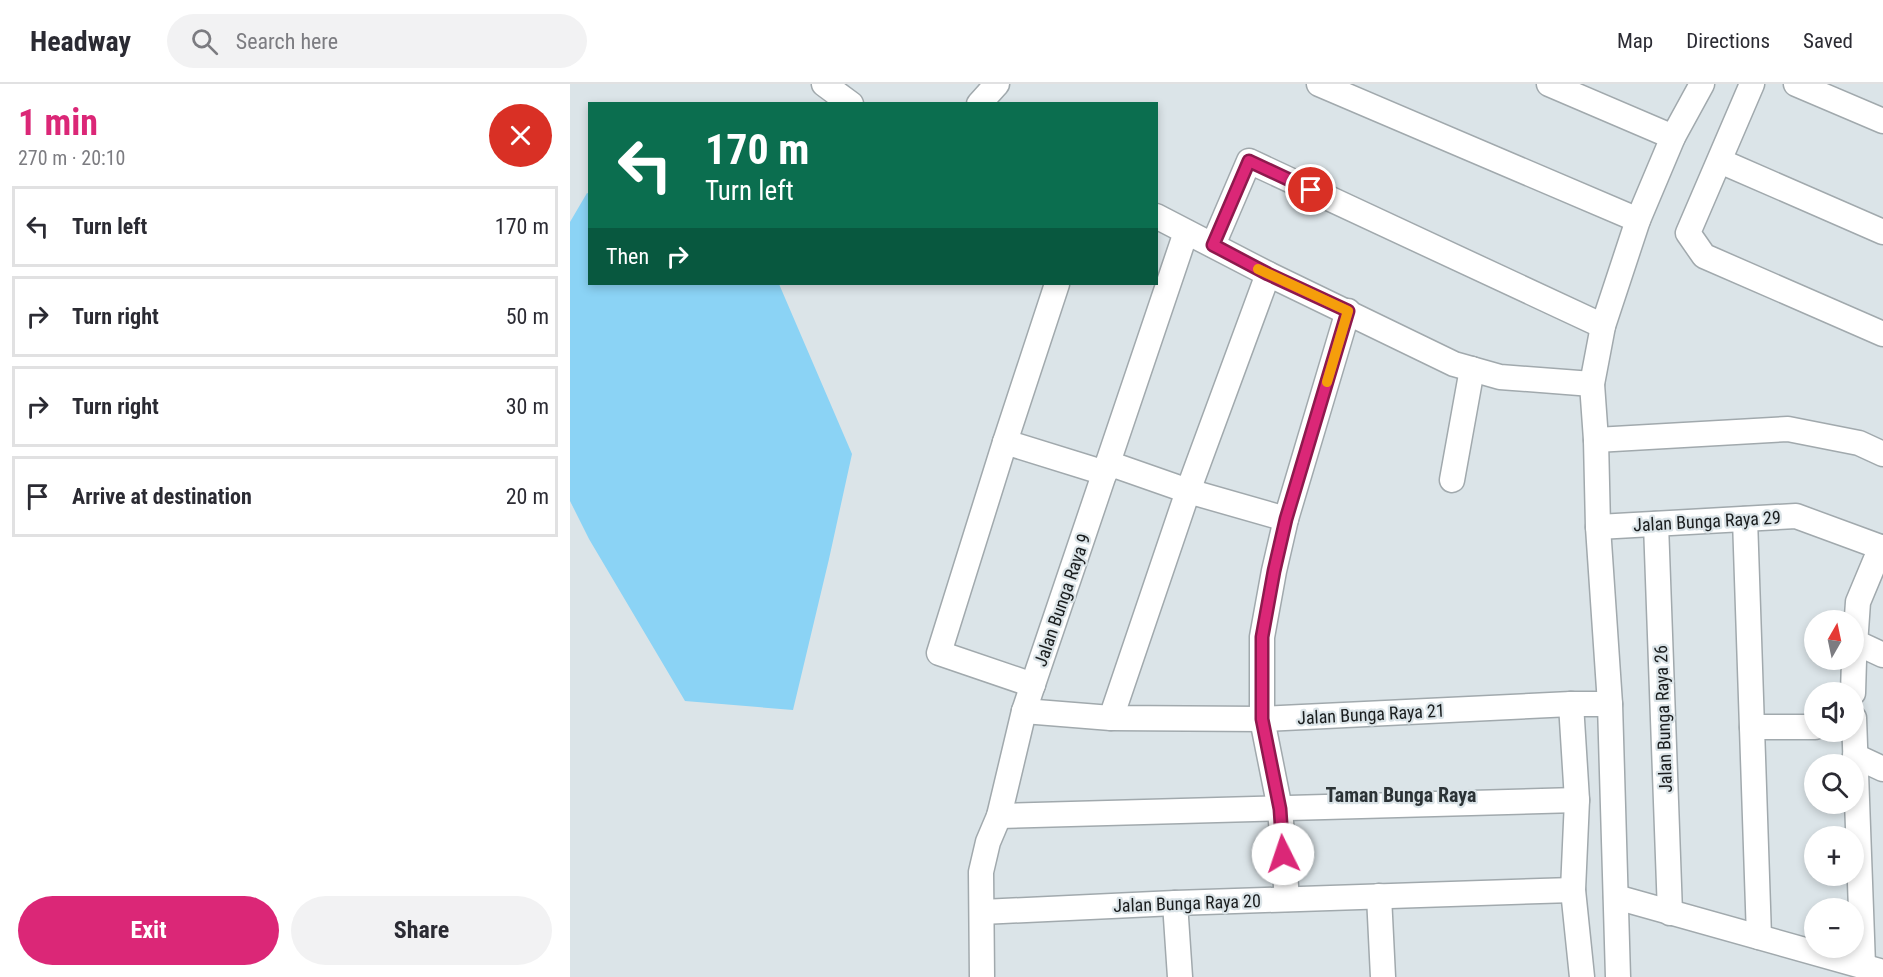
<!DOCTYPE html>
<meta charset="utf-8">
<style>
body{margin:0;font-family:"Roboto Condensed",sans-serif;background:#f2f2f3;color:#2b2b33;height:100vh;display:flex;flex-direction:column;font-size:22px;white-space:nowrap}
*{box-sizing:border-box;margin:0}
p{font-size:20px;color:#7c7c81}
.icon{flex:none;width:33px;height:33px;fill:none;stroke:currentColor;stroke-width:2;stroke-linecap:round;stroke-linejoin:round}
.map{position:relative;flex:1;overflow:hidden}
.drawer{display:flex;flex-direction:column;background:#fff;width:570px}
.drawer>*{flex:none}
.guide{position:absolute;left:18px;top:18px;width:570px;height:183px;border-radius:0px;box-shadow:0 3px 9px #0003;background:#0b6e4f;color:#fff;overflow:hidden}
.needle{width:39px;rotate:9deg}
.fabs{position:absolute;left:1234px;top:526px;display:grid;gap:12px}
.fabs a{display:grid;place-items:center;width:60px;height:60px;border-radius:50%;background:#fff;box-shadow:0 3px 9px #0003;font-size:30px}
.pin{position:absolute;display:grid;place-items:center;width:51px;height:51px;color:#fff;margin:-26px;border:3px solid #fff;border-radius:50%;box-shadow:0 2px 6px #0007}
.me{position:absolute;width:66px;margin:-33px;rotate:356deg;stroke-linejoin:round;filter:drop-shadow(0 0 4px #0008)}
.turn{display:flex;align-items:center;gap:21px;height:126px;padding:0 18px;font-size:27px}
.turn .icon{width:78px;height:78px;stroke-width:2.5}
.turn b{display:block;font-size:42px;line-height:51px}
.then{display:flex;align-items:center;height:57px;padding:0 18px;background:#0003;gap:12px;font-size:22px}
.round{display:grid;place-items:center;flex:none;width:63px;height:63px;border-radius:32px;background:#f2f2f3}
.head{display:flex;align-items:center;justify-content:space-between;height:102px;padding:0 18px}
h1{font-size:36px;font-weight:700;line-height:45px;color:#db2777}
.primary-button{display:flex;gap:12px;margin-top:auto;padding:12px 18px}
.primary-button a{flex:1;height:69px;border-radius:36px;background:#db2777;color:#fff;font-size:24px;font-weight:700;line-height:69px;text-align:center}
.primary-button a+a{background:#f2f2f3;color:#2b2b33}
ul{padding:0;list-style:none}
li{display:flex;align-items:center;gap:18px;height:81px;margin:0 12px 9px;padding:0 6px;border:3px solid #e1e1e2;border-radius:0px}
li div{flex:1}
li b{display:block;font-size:22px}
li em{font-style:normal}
header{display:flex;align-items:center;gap:36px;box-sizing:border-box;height:84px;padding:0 30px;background:#fff;border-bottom:2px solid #e1e1e2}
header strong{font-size:28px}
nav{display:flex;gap:33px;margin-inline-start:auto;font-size:21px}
.search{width:420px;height:54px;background:#f2f2f3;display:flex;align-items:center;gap:15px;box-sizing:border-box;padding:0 21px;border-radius:33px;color:#7c7c81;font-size:22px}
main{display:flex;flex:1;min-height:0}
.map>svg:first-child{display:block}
</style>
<header>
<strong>Headway</strong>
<div class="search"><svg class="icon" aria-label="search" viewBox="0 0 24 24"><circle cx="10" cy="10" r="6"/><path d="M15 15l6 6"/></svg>Search here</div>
<nav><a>Map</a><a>Directions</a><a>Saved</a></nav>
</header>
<main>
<section class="drawer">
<div class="head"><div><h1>1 min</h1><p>270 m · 20:10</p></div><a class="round" style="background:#d93025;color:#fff"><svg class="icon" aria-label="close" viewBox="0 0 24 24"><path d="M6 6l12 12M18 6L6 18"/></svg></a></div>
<ul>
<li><svg class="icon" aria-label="left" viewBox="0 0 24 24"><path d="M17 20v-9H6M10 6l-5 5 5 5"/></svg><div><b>Turn left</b></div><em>170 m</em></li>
<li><svg class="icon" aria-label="right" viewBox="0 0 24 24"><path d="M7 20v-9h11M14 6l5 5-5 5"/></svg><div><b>Turn right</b></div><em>50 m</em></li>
<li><svg class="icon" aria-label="right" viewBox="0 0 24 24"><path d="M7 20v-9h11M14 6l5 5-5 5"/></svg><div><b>Turn right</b></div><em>30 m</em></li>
<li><svg class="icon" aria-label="arrive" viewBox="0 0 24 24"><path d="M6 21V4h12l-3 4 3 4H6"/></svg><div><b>Arrive at destination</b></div><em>20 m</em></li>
</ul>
<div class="primary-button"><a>Exit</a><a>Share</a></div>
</section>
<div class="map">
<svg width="1313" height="893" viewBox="0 0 1313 893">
<rect width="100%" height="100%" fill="#dbe4e8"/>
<!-- water -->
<path fill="#8bd3f5" d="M17,109l3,1v90h189l73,170 -23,105 -36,151 -108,-9 -96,-162 -19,-38v-279z"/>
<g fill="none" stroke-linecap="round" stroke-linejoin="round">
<defs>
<g id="minor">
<path d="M254,0l27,20"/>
<path d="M749,0l319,136"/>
<path d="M979,0l124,53"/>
<path d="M1182,0l-64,149 16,23 179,78"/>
<path d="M1226,0l87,37"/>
<path d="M409,20l18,-20"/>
<path d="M1150,77l163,71"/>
<path d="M586,132l112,58 186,90 46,13 92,7"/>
<path d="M643,161l36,-84 354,165"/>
<path d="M1026,356l192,-11 71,14 24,11"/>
<path d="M435,358l100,31"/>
<path d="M538,379l80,28 98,28"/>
<path d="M882,396l20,-111"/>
<path d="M1175,435l14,418"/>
<path d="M1086,440l14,389"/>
<path d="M1028,443l198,-11 87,32"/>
<path d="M1285,558l28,13"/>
<path d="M1284,575l4,-57 23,-55"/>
<path d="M463,601l-94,-32 66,-211 52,-158"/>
<path d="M1283,609l1,-33"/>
<path d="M1001,620l6,96 -4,90 9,87"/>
<path d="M454,627l87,7 151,1 309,-15h39"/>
<path d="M541,634l77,-227 80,-217"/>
<path d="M1284,634l9,247"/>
<path d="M1182,643h63"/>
<path d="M1285,672l28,13"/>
<path d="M429,732l578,-16"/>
<path d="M809,812l4,81"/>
<path d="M1046,813l267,75"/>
<path d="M717,815l-7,-90 -18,-90v-82l12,-66 12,-52 62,-208"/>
<path d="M605,819l5,74"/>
<path d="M412,828l193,-9 398,-13"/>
<path d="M412,893l-1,-105 7,-30 11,-26 25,-105 162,-479"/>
<path d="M1048,893l-8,-273 -12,-177 -2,-87 -4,-56 11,-58 35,-106 35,-83 29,-53"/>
</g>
</defs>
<!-- minor casing -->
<use href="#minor" stroke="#a1a9ad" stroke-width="27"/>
<!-- minor -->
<use href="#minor" stroke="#fff" stroke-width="24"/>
</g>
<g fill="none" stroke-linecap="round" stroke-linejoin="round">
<defs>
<path id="route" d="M713,770l-3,-45 -18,-90v-82l12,-66 12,-52 62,-208 -80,-37 -55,-29 36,-84 62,29"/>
</defs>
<!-- route casing -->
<use href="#route" stroke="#8e194d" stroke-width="15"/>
<!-- route -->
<use href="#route" stroke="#db2777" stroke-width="10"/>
<!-- slow -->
<path stroke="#f59e0b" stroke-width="10" d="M688,185l90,42 -21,71"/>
</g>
<g text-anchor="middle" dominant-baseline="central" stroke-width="4.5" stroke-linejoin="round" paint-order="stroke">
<!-- street labels -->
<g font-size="18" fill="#1a1d1e" stroke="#dbe4e8">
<text transform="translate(1137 437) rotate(-3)">Jalan Bunga Raya 29</text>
<text transform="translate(492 516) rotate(-71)">Jalan Bunga Raya 9</text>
<text transform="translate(801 630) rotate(-3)">Jalan Bunga Raya 21</text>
<text transform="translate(1093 635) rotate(-92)">Jalan Bunga Raya 26</text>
<text transform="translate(617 819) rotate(-2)">Jalan Bunga Raya 20</text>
</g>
<!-- neighbourhood labels -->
<g font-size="20" font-weight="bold" fill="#2b3235" stroke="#dbe4e8">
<text x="831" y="711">Taman Bunga Raya</text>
</g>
</g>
</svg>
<div class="fabs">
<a><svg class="needle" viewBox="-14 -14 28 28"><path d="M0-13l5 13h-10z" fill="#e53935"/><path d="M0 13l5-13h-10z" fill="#7c7c81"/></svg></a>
<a><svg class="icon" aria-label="sound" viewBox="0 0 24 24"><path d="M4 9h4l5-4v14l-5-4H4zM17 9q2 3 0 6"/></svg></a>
<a><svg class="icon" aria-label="search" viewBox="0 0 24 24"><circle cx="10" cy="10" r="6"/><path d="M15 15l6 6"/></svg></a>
<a>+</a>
<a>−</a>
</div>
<div class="pin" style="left:741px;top:106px;background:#d93025"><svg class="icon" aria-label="arrive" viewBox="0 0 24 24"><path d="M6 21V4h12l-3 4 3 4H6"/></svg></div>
<svg class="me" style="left:713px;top:770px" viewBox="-20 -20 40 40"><circle r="19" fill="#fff"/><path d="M0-13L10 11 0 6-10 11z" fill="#db2777"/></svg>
<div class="guide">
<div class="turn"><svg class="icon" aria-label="left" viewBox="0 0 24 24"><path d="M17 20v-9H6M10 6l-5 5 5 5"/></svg><div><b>170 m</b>Turn left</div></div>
<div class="then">Then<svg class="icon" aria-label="right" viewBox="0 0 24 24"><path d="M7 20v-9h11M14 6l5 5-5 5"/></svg></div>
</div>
</div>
</main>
